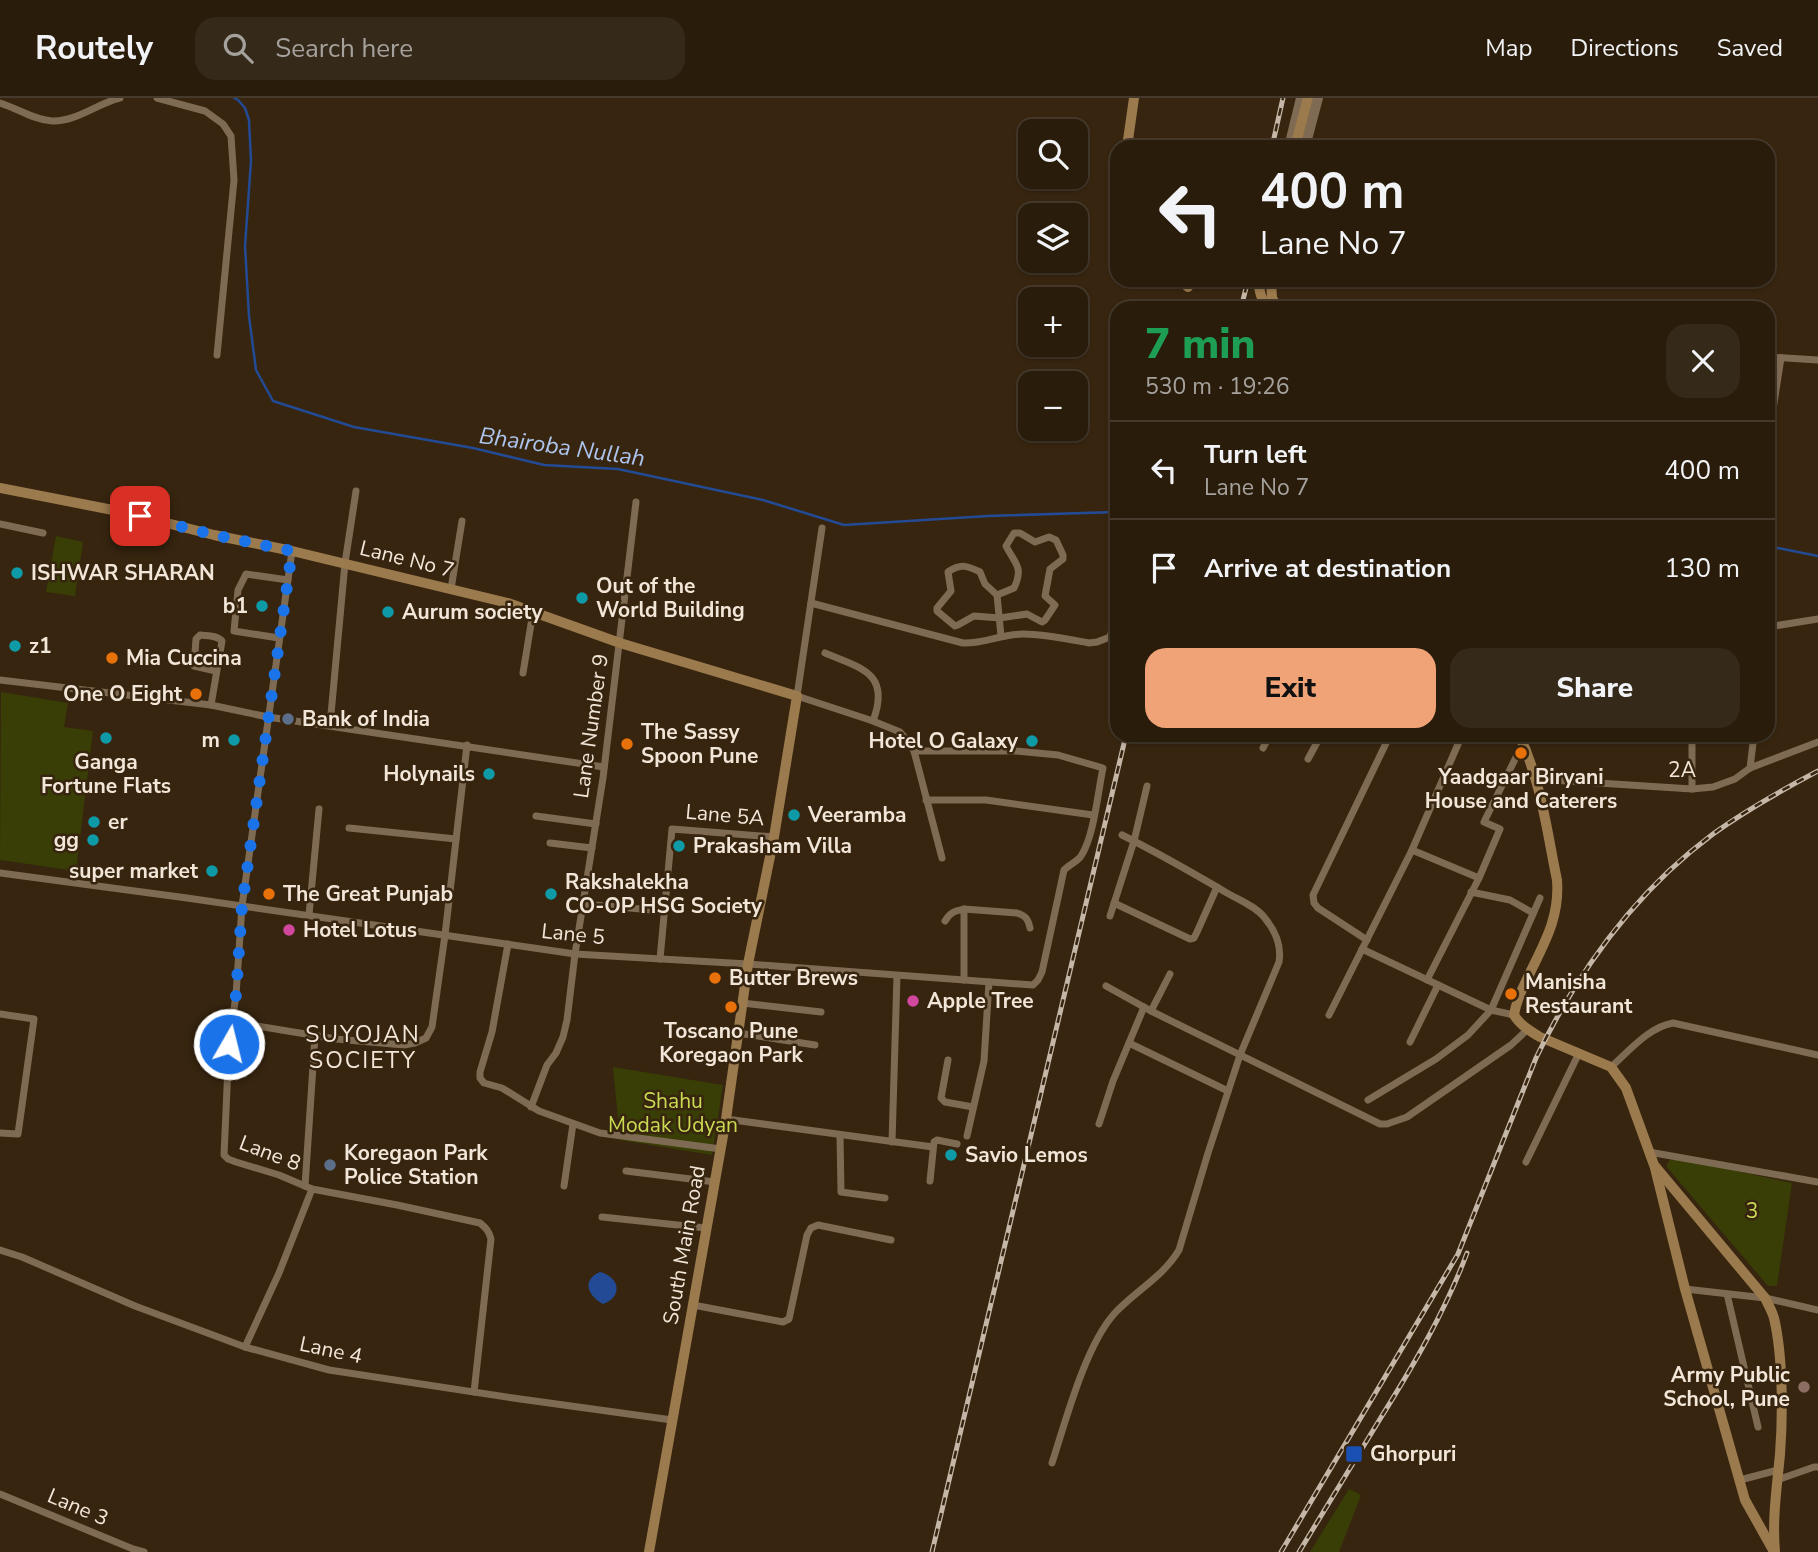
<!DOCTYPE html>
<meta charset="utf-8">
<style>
body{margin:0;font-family:"Nunito Sans",sans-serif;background:#352919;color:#f1f3f6;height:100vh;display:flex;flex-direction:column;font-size:26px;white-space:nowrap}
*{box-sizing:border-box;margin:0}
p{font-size:23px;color:#a5a19d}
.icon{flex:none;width:38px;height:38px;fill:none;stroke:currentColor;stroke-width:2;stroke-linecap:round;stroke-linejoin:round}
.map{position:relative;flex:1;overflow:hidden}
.sheet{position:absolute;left:1110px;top:203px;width:665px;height:441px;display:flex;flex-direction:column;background:#291c0b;border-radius:21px;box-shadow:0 2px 5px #0004,0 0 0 2px #453a2c}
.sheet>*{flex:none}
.banner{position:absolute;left:1110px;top:42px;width:665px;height:147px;border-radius:21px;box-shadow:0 2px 5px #0004,0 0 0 2px #453a2c;background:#291c0b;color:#f1f3f6;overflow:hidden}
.controls{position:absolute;left:1018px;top:21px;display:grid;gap:14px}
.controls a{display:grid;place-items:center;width:70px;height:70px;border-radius:14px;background:#291c0b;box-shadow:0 2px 5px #0004,0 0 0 2px #453a2c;font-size:35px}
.pin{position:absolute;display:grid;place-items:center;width:60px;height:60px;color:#fff;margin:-30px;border-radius:14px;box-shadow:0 4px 10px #0006}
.me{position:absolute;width:77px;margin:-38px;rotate:8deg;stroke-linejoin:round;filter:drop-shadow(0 0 5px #0008)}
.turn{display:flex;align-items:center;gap:24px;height:147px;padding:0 35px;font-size:32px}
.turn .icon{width:91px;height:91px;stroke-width:2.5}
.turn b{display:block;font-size:49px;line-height:60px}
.round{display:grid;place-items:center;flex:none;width:74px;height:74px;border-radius:21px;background:#352919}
.overview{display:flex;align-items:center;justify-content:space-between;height:119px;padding:0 35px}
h1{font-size:42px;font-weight:800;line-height:52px;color:#1e9e55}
.button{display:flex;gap:14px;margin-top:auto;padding:14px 35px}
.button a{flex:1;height:80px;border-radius:21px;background:#efa376;color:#111;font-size:28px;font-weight:800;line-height:80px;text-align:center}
.button a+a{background:#352919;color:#f1f3f6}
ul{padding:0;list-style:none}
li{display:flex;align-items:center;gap:21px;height:98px;padding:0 35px;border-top:2px solid #453a2c}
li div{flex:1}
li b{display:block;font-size:26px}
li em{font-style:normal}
header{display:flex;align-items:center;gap:42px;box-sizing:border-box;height:98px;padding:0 35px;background:#291c0b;border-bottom:2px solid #453a2c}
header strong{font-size:33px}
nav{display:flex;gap:38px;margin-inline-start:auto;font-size:24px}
.search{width:490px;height:63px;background:#352919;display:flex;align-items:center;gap:18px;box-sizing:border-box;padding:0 24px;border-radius:21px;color:#a5a19d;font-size:26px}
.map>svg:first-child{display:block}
</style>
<header>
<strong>Routely</strong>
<div class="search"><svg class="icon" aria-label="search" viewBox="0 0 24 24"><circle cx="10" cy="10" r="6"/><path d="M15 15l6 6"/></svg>Search here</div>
<nav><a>Map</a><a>Directions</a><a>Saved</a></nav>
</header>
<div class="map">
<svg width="1818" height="1454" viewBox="0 0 1818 1454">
<rect width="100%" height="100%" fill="#37250f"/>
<!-- green -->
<g fill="#383e05">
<path d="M56,438l27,6 -8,54 -29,-4z"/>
<path d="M1,594l67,11 -4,24 29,4 -17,140 -76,-11z"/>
<path d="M613,969l110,18 -11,70 -92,-15z"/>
<path d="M1672,1059l120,26 -15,103h-9l-102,-120z"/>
<path d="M1349,1391l12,6 -22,57h-29z"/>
</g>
<!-- water -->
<path fill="#234b95" d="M600,1174c20,5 23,25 3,32 -15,-8 -22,-24 -3,-32z"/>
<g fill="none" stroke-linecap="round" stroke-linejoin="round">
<!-- stream -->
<g stroke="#234b95" stroke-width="2.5">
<path d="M234,0l4,2 7,8 4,12 2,41 -6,85 4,70 7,54 17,31 81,26 119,21 71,17 74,4 145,31 81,25 144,-9 128,-4"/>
<path d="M1768,448l50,10"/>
</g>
<!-- minor -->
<g stroke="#7f6b53" stroke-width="7">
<path d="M157,0l48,13 18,13 8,12 3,44 -17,175"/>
<path d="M0,5c17,5 34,17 52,18 24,1 46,-18 68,-23"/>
<path d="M1768,259l50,3"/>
<path d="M1768,343l13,-83"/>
<path d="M0,426l43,9"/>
<path d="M822,430l-25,168 76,25 27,11 8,9 6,10 28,107"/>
<path d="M292,453l-50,355 -6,89 -7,49 -5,111 4,4 8,3 43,13 33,14 85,16 83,18c6,5 9,8 11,16l-17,153"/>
<path d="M451,491l11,-68"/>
<path d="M997,497l17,-7c10,-21 1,-24 -8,-42l8,-13h6l15,9 14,-5 7,3 7,15v4l-13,10 -5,27 10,9 -10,15 -3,2 -15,-8 -27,4 -26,-2 -16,9 -3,1 -18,-15v-3l14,-17 -3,-19c13,-9 20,-6 32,0l5,12 12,11 4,41"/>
<path d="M811,505l152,40c20,1 39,-9 60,-9 21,0 44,5 66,9l8,-1 13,-5 6,-23"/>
<path d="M1768,529l50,-8"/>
<path d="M279,540l-45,-7 4,-41 8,-16 42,6"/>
<path d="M825,555c36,15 66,20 48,68"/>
<path d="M523,575l10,-61"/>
<path d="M0,582l211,25 57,12 336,50"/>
<path d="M211,607l11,-64c-5,-6 -15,-5 -22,-6l-4,4 -2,27 22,5"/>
<path d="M330,627l15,-162 11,-72"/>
<path d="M1263,650l7,-13"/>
<path d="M1308,661l13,-24"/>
<path d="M1750,670l4,-33"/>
<path d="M1536,681l156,10 21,-2 22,-8 15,-11 68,-26"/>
<path d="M1692,691v-54"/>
<path d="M926,702h60l107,15"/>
<path d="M536,718l60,8"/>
<path d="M349,730l107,11"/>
<path d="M550,745l42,5"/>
<path d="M1412,752l67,28"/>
<path d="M0,775l187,25 388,56 173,10 285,21 5,-5 4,-8 22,-102c6,-6 13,-8 17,-14 13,-19 17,-65 22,-88l-45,-13 -42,-4h-102"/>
<path d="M1471,794l39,8 23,13"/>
<path d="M1114,805l76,36 4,-1 3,-6 20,-45"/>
<path d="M583,806l81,7"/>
<path d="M964,811l53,4c9,3 11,6 13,15"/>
<path d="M309,817l10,-106"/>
<path d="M1110,818l24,-75 13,-55"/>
<path d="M945,823c5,-9 10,-10 19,-12v71"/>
<path d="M1367,842l-49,-32 -4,-5 -1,-8 77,-160"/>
<path d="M508,846l-16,88 -12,40v6l4,5 18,5 37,23 61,22 121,16"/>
<path d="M1362,851l129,61 23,5"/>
<path d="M660,861l12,-130 102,8"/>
<path d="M1427,882l52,-102 21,-49 -16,-7 39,-79"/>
<path d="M1106,888l45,25 229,113h7l20,-7 104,-72 17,-16"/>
<path d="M742,905l79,9"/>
<path d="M1151,913l19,-37"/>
<path d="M0,916l34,5 -16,115 -18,-1"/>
<path d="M1329,917l83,-165 50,-115"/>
<path d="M233,924l103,17 68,6 11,-2 11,-5 6,-11 13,-92 22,-190"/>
<path d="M738,935l77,12"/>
<path d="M1410,944l28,-57"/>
<path d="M1129,945l99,48"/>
<path d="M948,962l-7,38 4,4 28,5"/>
<path d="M1611,969c18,-16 38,-40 62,-44l145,32"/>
<path d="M1368,1002l68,-41 32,-24 23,-25 49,-112"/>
<path d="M531,1009l16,-42 9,-12 7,-16 4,-17 8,-66 28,-176 33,-276"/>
<path d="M726,1021l207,28"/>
<path d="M1099,1026l14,-43 31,-74"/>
<path d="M840,1037l1,57 44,6"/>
<path d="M967,1038l17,-75 5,-79"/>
<path d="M892,1044l5,-166"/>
<path d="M1649,1054l169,30"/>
<path d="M1526,1064l53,-109"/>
<path d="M626,1073l89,11"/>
<path d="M930,1083l4,-39 3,-2 20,4"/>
<path d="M305,1088l10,-150"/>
<path d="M564,1088l9,-62"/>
<path d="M602,1119l104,11"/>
<path d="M0,1152l22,7 113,49 110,41 84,23 184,28 159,22"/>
<path d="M1685,1191l80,9 53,12"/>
<path d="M1727,1196l31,133"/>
<path d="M693,1207l90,17 6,-3 18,-84 4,-7 7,-3 73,15"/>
<path d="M245,1249l34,-74 33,-84"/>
<path d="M1052,1365c14,-43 33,-116 62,-149 21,-23 49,-37 65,-64l29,-97 32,-98 39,-93c3,-18 -4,-32 -15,-45 -9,-11 -25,-17 -37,-24 -34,-20 -69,-40 -105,-58"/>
<path d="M1740,1382l38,-10"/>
<path d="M1777,1382l37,-13h4"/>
<path d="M0,1396l133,55 11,3"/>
</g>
<!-- tertiary -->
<g stroke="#7f6b53" stroke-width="10">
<path d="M1289,49l12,-49"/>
<path d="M1305,49l13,-49"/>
</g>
<!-- secondary -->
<g stroke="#9b7a4d" stroke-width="10">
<path d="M1127,49l7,-49"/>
<path d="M1295,49l13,-49"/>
<path d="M1180,182l8,7"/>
<path d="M1259,182c-1,11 3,19 8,28"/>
<path d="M1271,182l1,18 6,10"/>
<path d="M0,390l123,24 91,23 78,16 216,52 112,40 177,53 -23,141 -26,127 -22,155 -77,433"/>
<path d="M1519,637c22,45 28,97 38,145 3,39 -14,65 -30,99 -6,12 -11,23 -13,36 6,10 16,16 26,22l71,30 15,21 28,77 111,133c3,6 7,13 9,20 9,38 9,97 6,136 -3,33 -8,64 -5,98"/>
<path d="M1655,1070l30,121 60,211 28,50"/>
</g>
<defs>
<g id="rail">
<path d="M1272,49l11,-49"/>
<path d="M1241,210l7,-28"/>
<path d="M932,1454l194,-817"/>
<path d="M1281,1454l177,-298 78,-196c42,-87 99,-166 177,-224 33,-24 69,-44 105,-63"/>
<path d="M1299,1454c27,-44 54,-89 81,-133 33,-53 65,-107 87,-166"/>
</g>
</defs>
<!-- rail casing -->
<use href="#rail" stroke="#c5b7a8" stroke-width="5"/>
<!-- rail -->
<use href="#rail" stroke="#37250f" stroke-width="2.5" stroke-dasharray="8" stroke-linecap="butt"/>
</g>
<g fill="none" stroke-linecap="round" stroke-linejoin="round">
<!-- route -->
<path stroke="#1a73e8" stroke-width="12" stroke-dasharray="0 21.6" d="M140,418l74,19 78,16 -50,355 -6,89 -7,49"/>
</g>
<!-- markers -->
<g fill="#0f9aa8" stroke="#37250f" stroke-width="2.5">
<circle cx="17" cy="475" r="7"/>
<circle cx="582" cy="500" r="7"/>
<circle cx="262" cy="508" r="7"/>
<circle cx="388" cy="514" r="7"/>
<circle cx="15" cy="548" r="7"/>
<circle cx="106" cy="640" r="7"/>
<circle cx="234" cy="642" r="7"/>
<circle cx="1032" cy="643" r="7"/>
<circle cx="489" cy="676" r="7"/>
<circle cx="794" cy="717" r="7"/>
<circle cx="94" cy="724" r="7"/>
<circle cx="93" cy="742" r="7"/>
<circle cx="679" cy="748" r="7"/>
<circle cx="212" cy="773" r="7"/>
<circle cx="551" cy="796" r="7"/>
<circle cx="951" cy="1057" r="7"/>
</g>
<g fill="#e8710a" stroke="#37250f" stroke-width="2.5">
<circle cx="112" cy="560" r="7"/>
<circle cx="196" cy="596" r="7"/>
<circle cx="627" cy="646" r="7"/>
<circle cx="1521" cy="655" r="7"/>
<circle cx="269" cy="796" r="7"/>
<circle cx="715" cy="880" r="7"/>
<circle cx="1511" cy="896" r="7"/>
<circle cx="731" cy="909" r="7"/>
</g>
<g fill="#5c6f8a" stroke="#37250f" stroke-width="2.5">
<circle cx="288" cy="621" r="7"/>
<circle cx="330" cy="1067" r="7"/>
</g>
<g fill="#d1479c" stroke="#37250f" stroke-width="2.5">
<circle cx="289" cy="832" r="7"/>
<circle cx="913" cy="903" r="7"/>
</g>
<circle fill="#8d6e63" stroke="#37250f" stroke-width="2.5" cx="1804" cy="1289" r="7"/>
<rect fill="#1a4fb4" stroke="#37250f" stroke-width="2.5" x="1345" y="1347" width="18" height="18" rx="3.5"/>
<g text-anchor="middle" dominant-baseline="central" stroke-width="5" stroke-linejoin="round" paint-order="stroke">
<!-- street labels -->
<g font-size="21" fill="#f2e6d9" stroke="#37250f">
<text transform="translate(407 461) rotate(14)">Lane No 7</text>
<text transform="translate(591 628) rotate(-82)">Lane Number 9</text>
<text x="1682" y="672">2A</text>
<text transform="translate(725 717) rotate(5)">Lane 5A</text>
<text transform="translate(573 836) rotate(6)">Lane 5</text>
<text transform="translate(270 1055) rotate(21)">Lane 8</text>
<text transform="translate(684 1147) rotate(-80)">South Main Road</text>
<text transform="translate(331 1252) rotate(12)">Lane 4</text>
<text transform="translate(78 1409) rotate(23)">Lane 3</text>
</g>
<!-- poi labels -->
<g font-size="21" font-weight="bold" fill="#f2e6d9" stroke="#37250f" text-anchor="start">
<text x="31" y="475">ISHWAR SHARAN</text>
<text x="596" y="488">Out of the<tspan x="596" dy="24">World Building</tspan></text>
<text x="248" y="508" text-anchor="end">b1</text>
<text x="402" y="514">Aurum society</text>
<text x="29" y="548">z1</text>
<text x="126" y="560">Mia Cuccina</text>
<text x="182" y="596" text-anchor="end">One O Eight</text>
<text x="302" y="621">Bank of India</text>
<text x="641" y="634">The Sassy<tspan x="641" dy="24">Spoon Pune</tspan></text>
<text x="220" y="642" text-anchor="end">m</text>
<text x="1018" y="643" text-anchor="end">Hotel O Galaxy</text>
<text x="106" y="664" text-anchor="middle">Ganga<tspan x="106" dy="24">Fortune Flats</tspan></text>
<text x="475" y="676" text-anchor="end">Holynails</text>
<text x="1521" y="679" text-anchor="middle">Yaadgaar Biryani<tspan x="1521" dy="24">House and Caterers</tspan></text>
<text x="808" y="717">Veeramba</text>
<text x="108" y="724">er</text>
<text x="79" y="742" text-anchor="end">gg</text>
<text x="693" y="748">Prakasham Villa</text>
<text x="198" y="773" text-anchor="end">super market</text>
<text x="565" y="784">Rakshalekha<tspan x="565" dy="24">CO-OP HSG Society</tspan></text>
<text x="283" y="796">The Great Punjab</text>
<text x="303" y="832">Hotel Lotus</text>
<text x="729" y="880">Butter Brews</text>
<text x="1525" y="884">Manisha<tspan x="1525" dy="24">Restaurant</tspan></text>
<text x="927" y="903">Apple Tree</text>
<text x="731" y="933" text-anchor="middle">Toscano Pune<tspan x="731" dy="24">Koregaon Park</tspan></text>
<text x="344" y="1055">Koregaon Park<tspan x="344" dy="24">Police Station</tspan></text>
<text x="965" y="1057">Savio Lemos</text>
<text x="1790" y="1277" text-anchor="end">Army Public<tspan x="1790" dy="24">School, Pune</tspan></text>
<text x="1370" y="1356">Ghorpuri</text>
</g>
<!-- park labels -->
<g font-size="21" fill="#cadb53" stroke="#37250f">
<text x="673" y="1003">Shahu<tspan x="673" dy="24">Modak Udyan</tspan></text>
<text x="1752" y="1113">3</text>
</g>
<!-- water labels -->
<g font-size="23" font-style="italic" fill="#adc5ee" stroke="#37250f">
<text transform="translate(562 349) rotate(8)">Bhairoba Nullah</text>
</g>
<!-- neighbourhood labels -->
<g font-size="23" letter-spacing="2" fill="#f2e6d9" stroke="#37250f">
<text x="363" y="936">SUYOJAN<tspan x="363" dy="26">SOCIETY</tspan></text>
</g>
</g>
</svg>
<div class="controls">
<a><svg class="icon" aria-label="search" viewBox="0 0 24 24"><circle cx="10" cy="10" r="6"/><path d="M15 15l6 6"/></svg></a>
<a><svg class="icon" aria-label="layers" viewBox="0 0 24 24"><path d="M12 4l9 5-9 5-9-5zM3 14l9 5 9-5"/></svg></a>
<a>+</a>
<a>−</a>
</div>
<div class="pin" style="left:140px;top:418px;background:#d93025"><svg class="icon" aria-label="arrive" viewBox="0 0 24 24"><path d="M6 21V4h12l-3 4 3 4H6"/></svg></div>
<svg class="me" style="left:229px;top:946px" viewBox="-20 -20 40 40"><circle r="17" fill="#1a73e8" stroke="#fff" stroke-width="3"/><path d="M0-11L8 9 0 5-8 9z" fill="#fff"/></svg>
<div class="banner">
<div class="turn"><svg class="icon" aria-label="left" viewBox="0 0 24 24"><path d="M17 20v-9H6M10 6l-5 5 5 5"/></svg><div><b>400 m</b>Lane No 7</div></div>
</div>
<section class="sheet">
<div class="overview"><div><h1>7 min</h1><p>530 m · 19:26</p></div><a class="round"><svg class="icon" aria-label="close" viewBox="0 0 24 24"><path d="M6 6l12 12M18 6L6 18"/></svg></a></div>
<ul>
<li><svg class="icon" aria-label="left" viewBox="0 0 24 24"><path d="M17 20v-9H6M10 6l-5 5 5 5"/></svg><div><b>Turn left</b><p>Lane No 7</p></div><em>400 m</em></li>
<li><svg class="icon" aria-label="arrive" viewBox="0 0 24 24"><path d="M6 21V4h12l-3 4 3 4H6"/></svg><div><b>Arrive at destination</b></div><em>130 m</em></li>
</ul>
<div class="button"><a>Exit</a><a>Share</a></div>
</section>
</div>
